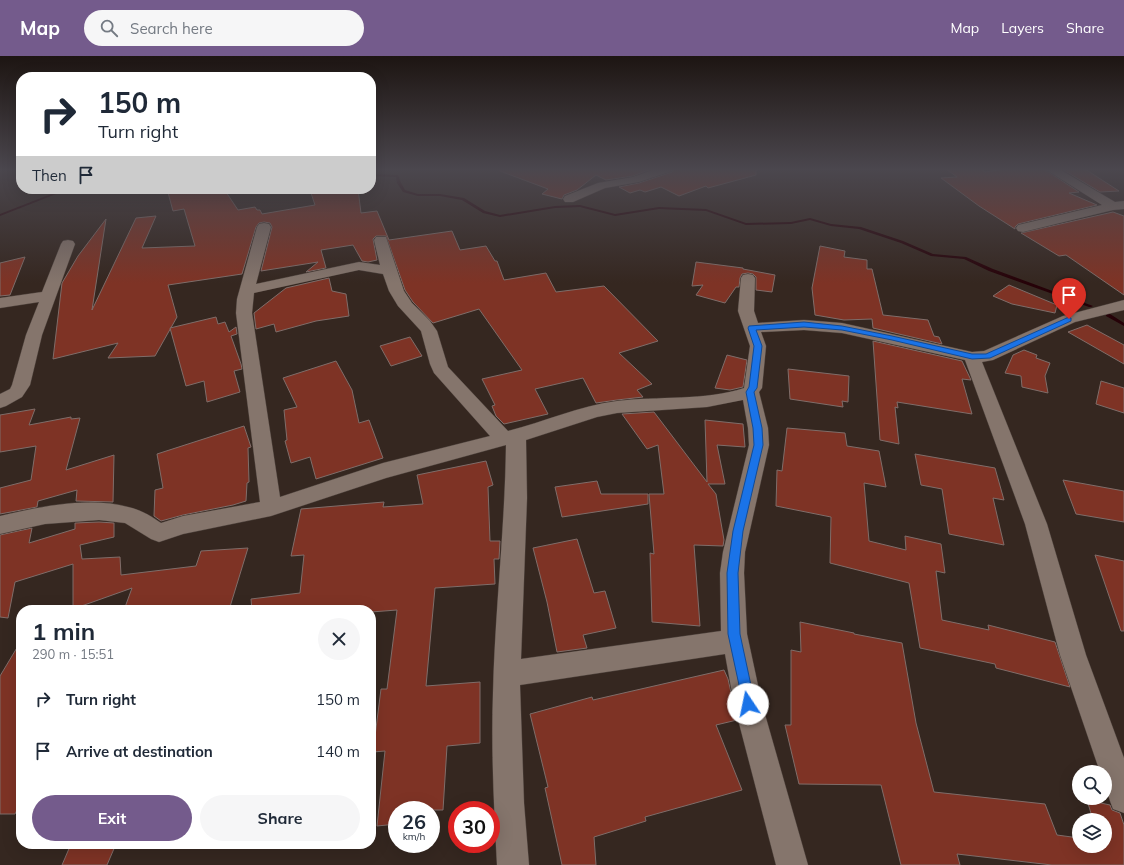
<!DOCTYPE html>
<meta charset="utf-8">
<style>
body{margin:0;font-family:Mulish,sans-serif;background:#f6f6f7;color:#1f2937;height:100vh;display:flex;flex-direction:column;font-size:15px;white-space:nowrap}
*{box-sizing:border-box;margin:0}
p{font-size:13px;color:#747a83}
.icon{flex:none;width:22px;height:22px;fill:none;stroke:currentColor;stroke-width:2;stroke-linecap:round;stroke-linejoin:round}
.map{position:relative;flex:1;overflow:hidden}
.sheet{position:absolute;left:16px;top:549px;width:360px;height:244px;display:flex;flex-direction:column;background:#fff;border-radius:16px;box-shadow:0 4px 16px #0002}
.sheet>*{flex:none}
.top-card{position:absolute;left:16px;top:16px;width:360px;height:122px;border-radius:16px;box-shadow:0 4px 16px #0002;background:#fff;color:#1f2937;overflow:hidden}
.tools{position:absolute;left:1072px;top:709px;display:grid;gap:8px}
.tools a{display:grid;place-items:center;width:40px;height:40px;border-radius:50%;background:#fff;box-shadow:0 4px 16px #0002;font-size:20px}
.speed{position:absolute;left:388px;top:745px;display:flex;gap:8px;font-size:20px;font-weight:700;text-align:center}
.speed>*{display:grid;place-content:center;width:52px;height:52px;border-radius:50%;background:#fff;box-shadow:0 4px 16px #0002;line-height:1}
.speed small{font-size:10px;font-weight:400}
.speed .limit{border:6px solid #d22;background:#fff;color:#111}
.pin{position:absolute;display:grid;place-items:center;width:34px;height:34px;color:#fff;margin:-41px -17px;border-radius:50% 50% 50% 0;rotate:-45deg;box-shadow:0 0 4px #0007}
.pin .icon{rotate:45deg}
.me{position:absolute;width:44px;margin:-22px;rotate:349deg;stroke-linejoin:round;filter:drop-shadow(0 0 3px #0008)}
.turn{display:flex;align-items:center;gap:14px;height:84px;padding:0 16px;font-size:18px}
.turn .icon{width:52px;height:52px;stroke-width:2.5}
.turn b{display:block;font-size:28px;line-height:34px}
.then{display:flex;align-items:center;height:38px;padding:0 16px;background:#0003;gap:8px;font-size:15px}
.round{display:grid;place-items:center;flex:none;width:42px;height:42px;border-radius:21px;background:#f6f6f7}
.headline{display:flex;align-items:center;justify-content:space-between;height:68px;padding:0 16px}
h1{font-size:24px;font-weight:700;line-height:30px}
.action{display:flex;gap:8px;margin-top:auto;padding:8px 16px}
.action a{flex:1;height:46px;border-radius:24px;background:#745b8c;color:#fff;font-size:16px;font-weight:700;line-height:46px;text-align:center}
.action a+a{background:#f6f6f7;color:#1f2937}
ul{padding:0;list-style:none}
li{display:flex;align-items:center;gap:12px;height:52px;padding:0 16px}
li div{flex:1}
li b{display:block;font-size:15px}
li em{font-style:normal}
header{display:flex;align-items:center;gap:24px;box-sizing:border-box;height:56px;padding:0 20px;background:#745b8c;color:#fff}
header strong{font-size:19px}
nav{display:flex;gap:22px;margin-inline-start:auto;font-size:14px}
.search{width:280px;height:36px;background:#f6f6f7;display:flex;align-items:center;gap:10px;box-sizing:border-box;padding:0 14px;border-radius:22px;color:#747a83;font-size:15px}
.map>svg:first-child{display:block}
</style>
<header>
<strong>Map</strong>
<div class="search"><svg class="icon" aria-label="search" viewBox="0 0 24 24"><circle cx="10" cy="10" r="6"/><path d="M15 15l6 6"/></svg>Search here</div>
<nav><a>Map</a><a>Layers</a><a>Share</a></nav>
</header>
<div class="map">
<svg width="1124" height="809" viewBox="0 0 1124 809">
<rect width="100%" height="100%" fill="#352720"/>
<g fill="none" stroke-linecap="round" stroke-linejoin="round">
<!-- stream -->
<g fill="#260208" fill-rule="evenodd">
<path d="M371,118l27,1 3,8 4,7 13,4h22l24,4 21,13 15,4 55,-9 25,-1 35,9 44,-7 47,2 40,14 45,-1 19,-4 21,6 30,3 42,14 30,13 33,3 27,12 100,37 -2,1h-2l-100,-36 -25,-12 -33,-3 -30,-13 -42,-14 -28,-3 -21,-6 -19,4 -45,1 -40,-14 -47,-2 -44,7 -35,-9 -25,1 -55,9 -17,-4 -21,-13 -22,-4h-22l-15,-4 -6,-9 -1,-6 -25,-1z"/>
<path d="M64,133h5l-69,27v-2z"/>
<path d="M1106,258h4l14,9v3l-18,-10z"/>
</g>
</g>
<!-- building -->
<g fill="#7e3325" stroke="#7f6d69">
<path d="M500,113h151l-18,7 -27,4 -10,-5 -19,15 -13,5 -2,4 -20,-5 6,-5 -48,-18z"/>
<path d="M674,113h82v6l-48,13 -2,-2 -27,10 -18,-9 -16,5 -5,-2 -10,3 -11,-6 20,-4 33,-11z"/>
<path d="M946,113h35l4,3 20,-3h39l35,23 -10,1 28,12 -79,19 -3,3v2l-36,-23 -38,-28 16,-1z"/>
<path d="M1062,113h23l34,22 -19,1z"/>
<path d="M167,133h19l1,3 15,-3h22l14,21 17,-3 2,3h3l2,4 53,-9 -4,-12 47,-4 3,24 16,-2 12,29 63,-9 8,19 26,-4 9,15h2l7,19 42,-7 10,19 48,-6 54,55 -39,12 33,31 -15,6 6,7 -26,3 -21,3 -13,-25 -48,11 13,25 -44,10 -8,-8 -4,-10 3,-1 -13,-26 40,-9 -43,-61 -46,14 -20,-21 -8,-12 -19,-54h-10l-3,3 4,21 -9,2 -6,-1 -9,-16 -32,5 5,18 -20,4 12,-10 -57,9 11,-44 -2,-4 -6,-1 -5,1 -3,4 -14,47 -74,11 9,32 -22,39 -47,2 10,-15 -65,16 9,-76 16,-27 28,-37 -14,91 44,-92 20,-2 -14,32 53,-2 -11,-37 -11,2z"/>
<path d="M1113,156l11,4v79l-58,-40 -7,1 -38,-23z"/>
<path d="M820,190l25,5 -1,6 23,3v9h5l11,46 45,5 6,16 5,1 3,7 -69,-16 -1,-9 -28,1 -29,-5 -3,-27z"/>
<path d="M25,201l-15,38 -10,1v-33z"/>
<path d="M696,206l47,6v1l32,6 -3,17 -16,-2v-13l-3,-3 -5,-1 -6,1 -2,4 -1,9h-3l-11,16 -29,-8 7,-10 -11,1z"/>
<path d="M329,222l3,13 14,3 3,22 -33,5 -40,11 -2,-8 -18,5 -2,-16 32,-25z"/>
<path d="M1009,229l48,20 -2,8 -43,-9 -19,-8z"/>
<path d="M216,261l2,7 7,-2 4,10 7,-5 1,7 -6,2 10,28 1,5 -8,2 6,21 -33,10 -3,-21 -18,5 -16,-58z"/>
<path d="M1087,269l37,20v19l-56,-32z"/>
<path d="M410,281l12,19 -31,10 -11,-20z"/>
<path d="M873,285l89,20 9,19 -9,-1 10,35 -75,-12 1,6 -3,-1 4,37 -19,-4z"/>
<path d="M1024,294l13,5 -1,3 14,5 -5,13 3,17 -26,-6 -1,-11 -16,-3 8,-18z"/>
<path d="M727,299l20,5 -4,27 -13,3 -15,-2z"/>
<path d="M336,305l16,29 7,33 10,-3 14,38 -67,21 -6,-22 -19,6 -6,-22 2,-1 -3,-30 13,-3 -14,-29z"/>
<path d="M788,313l61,7 -1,26 -6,-1 1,6 -53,-8z"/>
<path d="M1101,325l23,7v25l-28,-9z"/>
<path d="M35,353l-6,16 42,-8v2l9,-1 -14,52 48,-15 -1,47 -37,-1 1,-11 -39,11 -1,6 -37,7v-26l31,-8 5,-34 -36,6v-37z"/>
<path d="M654,356l53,70 -2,-62 38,4 2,23 -28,-2 8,39h-17l8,10 8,46 -1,6 -29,-1 6,81 -48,-4 -2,-69 4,1 -5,-60h15l-6,-49 -11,4 -25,-35z"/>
<path d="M244,370l7,21 -3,1 1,34 -2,1 -1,18 -13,4 -50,10 -22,6 -7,-5 1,-26 8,-2 -6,-34z"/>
<path d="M787,372l58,5 2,13 32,5 7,36 -22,-4 5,58 37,9 -1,-14 36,8 4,29 -9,-2 6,49 47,10 -1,-5 67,17 15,45 -74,-19 -1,-4 -75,-16 -11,-65 -79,-20 1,-46 -55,-11 1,-36 5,1z"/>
<path d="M915,398l80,14 9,32 -11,-2 11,47 -55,-11 -7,-45 -21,-4z"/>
<path d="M486,405l7,24 -5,2 2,54h10l-1,18h-5l1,25 -60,4 -9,98 54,-4v61l-33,3 -4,64h-46v14l-20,2 8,-75 -12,1 8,-63h6l10,-79 -26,2v-2h-119l-1,-11 49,-6 4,-38 -13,1 10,-47 83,-7 -1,5 40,-3 -6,-29z"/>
<path d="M1063,424l61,11v31l-48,-8z"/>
<path d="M597,425l4,13h47v10l-86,13 -7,-30z"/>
<path d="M99,466l15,1v14l-34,8 2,14 38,-2 1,18 75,-9 5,-15 47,-3 -19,62h-105l8,-22 -59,21v-45l-58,18 -7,36 -8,-1v-82l32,-7 -3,15 46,-14v-6z"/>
<path d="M577,483l17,54 11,-2 11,37 -33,7 4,13 -30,4 -10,-50 -14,-54z"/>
<path d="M1095,499l29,6v70h-3z"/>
<path d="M800,566l54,11v1l48,9 14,80 18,69 111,12 12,31 22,3v8h26v-26h-12l-6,-20 23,5 2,5 8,3 4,12v40h-72l-95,-11 3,11h-59l-20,-80 -82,-1 -14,-59h6v-75l10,2z"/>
<path d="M21,585v161l-6,12h-15v-138z"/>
<path d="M724,614l4,9 9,41 -21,5 26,65 -97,27 1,4 -52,16 2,28h-34l-17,-77 3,-1 -18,-73 62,-17 1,3z"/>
<path d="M71,788h45l-9,21h-45z"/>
</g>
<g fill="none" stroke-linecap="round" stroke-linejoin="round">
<defs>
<g id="minor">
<path d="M656,113h17l-1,2 -33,11 -34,6 -32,14h-8l-2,-3 2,-3 33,-13 35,-6z"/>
<path d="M1045,113h14l56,33 9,-1v8l-11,1 -90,22 -5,-1 -2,-3 2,-3 84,-20z"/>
<path d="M264,167l5,1 2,3 -15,57 103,-22 21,3 -6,-25 2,-3h10l18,54 8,12 18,18 7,10 11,36 60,64c36,-9 71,-25 109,-30 40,-5 89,0 127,-13l6,-42 -12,-35 3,-33 2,-3 5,-1 5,1 2,3 -1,33 4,12 46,-3 38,3 130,29 12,-1 79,-35 61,-16v10l-49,12 -82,38 -11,2 65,162 39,131 38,103v55l-11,-4c-5,-13 -8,-23 -8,-37h-5l-40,-117 -35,-131 -60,-164 -123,-27 -38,-3 -43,2 5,14 -4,42 -3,4 9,36 1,17 -24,107 -1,21 3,61 15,70 46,161h-32l-42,-161 -9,-50 -205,31 4,118 5,62h-32c-3,-57 -6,-115 -4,-172 2,-83 12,-165 13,-248l-120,33 -115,38 -88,18 -24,8 -8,-3 -26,-16 -26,-3 -54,4 -45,10v-18c37,-9 90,-20 128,-9 13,3 23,9 33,16l22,-7 77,-14 -24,-189 1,-14 20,-72 2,-3zM359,214l24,4 6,17 9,15 23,25 9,33 4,9 56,63 -107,27 -103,34 -28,-184 2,-20zM743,344l5,28 1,17 -26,107 -3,21 1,58 -200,28 6,-161 -1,-58 71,-23 20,-4 90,-6z"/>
<path d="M68,184l5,1 2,3 -33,91 -12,50 -8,12 -16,9 -6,2v-14l10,-5 2,-4 14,-50 13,-33 -39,6v-10l42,-6 19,-48 2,-3z"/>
</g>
</defs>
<!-- minor casing -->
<use href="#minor" stroke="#4d423c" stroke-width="1"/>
<!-- minor -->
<use href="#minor" fill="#85756c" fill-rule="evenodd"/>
</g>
<!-- sky -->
<linearGradient id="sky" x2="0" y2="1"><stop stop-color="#1d1512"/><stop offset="0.5" stop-color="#4b474e"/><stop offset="1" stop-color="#4b474e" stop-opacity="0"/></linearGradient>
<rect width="1124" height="227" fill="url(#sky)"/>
<!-- route -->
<path fill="#1a73e8" stroke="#114b97" d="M1069,261l2,1v3l-81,37 -18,1 -80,-19 -50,-10 -38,-3 -48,3 6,16 -5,42 -3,4 8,36 1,17 -20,86 -5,42 2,61 15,70 -2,4 -5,2 -4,-2 -16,-74 -1,-61 6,-42 21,-86 -1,-17 -7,-36 3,-5 5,-41 -6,-18 1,-2 55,-4 38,4 50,10 80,18h14z"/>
</svg>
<div class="tools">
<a><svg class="icon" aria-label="search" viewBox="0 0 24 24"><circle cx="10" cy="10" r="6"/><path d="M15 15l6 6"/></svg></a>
<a><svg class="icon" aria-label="layers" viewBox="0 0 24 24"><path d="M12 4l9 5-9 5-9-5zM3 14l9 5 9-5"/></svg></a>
</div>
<div class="speed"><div>26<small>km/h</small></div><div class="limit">30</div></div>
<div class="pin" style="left:1069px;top:263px;background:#d93025"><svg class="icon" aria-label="arrive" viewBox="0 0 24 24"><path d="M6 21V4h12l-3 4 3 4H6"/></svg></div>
<svg class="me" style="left:748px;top:648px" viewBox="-20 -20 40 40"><circle r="19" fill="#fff"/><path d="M0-13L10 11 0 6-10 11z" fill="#1a73e8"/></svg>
<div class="top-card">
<div class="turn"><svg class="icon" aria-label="right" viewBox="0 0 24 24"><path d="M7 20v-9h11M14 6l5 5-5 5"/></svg><div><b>150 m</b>Turn right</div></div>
<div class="then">Then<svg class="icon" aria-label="arrive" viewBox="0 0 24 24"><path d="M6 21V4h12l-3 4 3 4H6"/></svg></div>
</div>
<section class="sheet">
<div class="headline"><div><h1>1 min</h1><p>290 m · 15:51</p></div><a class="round"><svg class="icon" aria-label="close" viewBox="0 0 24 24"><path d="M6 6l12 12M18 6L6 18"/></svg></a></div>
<ul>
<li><svg class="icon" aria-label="right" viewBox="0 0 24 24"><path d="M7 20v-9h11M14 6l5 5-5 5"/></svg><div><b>Turn right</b></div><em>150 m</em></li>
<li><svg class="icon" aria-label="arrive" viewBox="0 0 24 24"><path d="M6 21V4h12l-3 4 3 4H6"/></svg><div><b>Arrive at destination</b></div><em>140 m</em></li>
</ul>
<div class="action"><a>Exit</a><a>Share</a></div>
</section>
</div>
